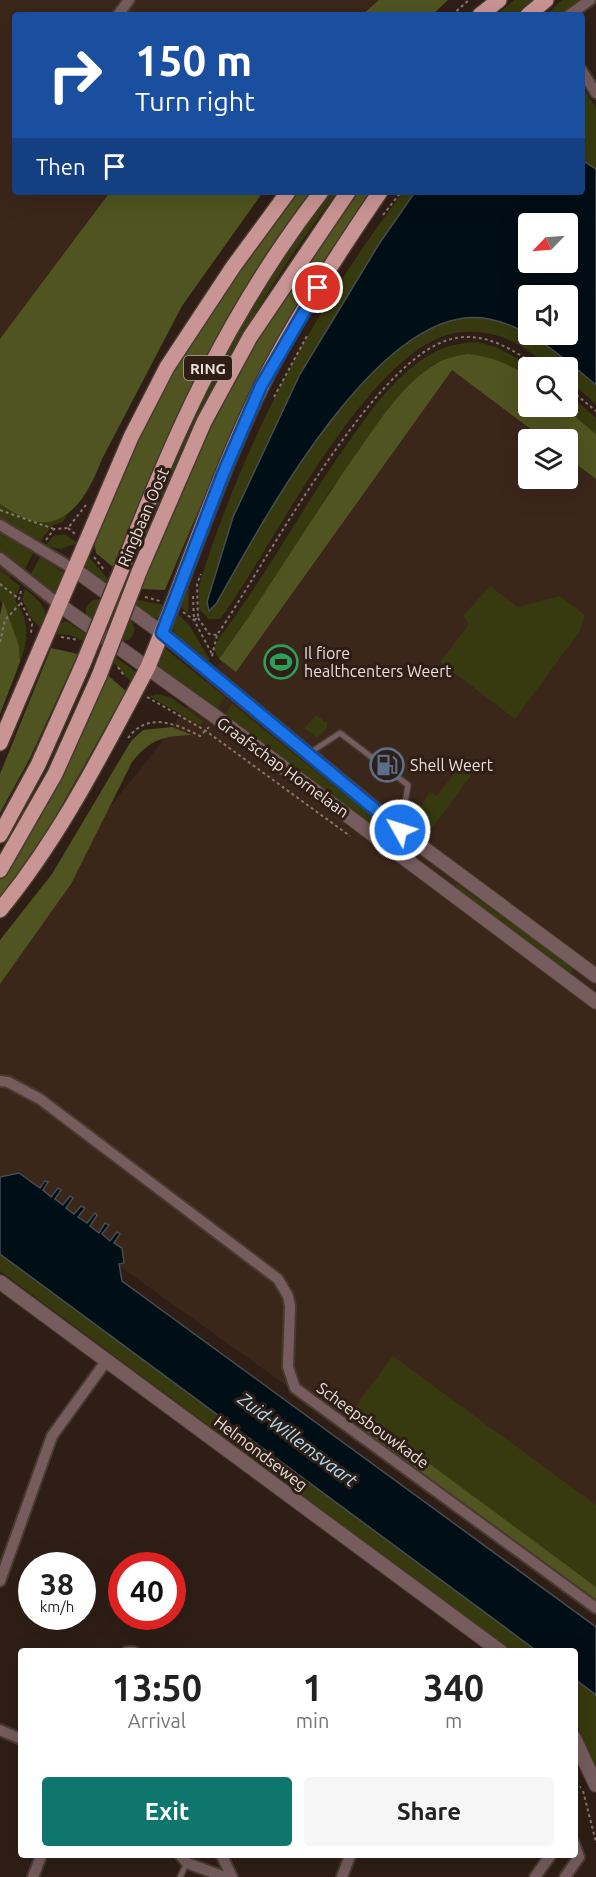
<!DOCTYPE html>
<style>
body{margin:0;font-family:Ubuntu,sans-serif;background:#f6f6f6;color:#222;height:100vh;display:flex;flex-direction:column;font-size:22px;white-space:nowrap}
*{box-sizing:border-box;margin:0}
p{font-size:20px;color:#767676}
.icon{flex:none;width:33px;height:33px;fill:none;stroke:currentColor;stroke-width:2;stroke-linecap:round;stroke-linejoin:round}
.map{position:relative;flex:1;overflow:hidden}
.side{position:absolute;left:18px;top:1648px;width:560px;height:210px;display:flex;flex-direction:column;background:#fff;border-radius:6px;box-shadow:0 6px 24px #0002}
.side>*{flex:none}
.top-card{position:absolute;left:12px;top:12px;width:573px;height:183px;border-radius:6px;box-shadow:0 6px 24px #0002;background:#1a4fa0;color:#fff;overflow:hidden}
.needle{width:39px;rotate:245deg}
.tools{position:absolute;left:518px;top:213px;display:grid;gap:12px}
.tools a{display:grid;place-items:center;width:60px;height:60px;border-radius:6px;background:#fff;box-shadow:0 6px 24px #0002;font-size:30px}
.speed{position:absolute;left:18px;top:1552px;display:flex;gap:12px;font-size:30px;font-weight:700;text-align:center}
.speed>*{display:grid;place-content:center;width:78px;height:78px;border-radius:50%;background:#fff;box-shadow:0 6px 24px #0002;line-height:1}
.speed small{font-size:15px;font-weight:400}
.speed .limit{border:9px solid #d22;background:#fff;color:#111}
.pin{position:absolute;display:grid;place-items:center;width:51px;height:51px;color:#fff;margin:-26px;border:3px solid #fff;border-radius:50%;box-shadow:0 2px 6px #0007}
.me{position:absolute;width:66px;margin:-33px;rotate:309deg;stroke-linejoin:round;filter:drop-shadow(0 0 4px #0008)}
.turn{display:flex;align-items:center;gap:21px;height:126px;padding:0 24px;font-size:27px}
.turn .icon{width:78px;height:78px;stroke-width:2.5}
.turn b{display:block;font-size:42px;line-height:51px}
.then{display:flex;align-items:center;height:57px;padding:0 24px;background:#0003;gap:12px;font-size:22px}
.eta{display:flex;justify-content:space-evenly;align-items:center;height:102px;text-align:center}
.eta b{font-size:36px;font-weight:700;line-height:42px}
.action{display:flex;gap:12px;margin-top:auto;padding:12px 24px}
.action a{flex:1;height:69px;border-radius:6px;background:#0f766e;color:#fff;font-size:24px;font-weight:700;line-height:69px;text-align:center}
.action a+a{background:#f6f6f6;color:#222}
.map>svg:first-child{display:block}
</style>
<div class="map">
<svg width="596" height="1877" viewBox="0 0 596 1877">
<rect width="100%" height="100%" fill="#2e1e16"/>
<!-- built -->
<g fill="#3b261a" fill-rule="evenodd">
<path d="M0,0h412l-16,15h-381v177h212l-150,275 -77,128z"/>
<path d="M453,361l143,92v1154l-596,-426v-240l147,-180 108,-146zM528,440h39v38h-39z"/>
</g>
<!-- green -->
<g fill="#373a0e">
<path d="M514,0h23l-17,15h-23z"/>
<path d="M562,0h20l-21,15h-15z"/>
<path d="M582,86l14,22v61l-14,-9z"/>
<path d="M329,192h9c-86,110 -148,235 -200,364h-3c31,-80 63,-160 107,-234 26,-45 57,-88 87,-130z"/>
<path d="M403,192h12l-36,52 -79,130 -67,143 -25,84 1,9c46,-77 172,-313 280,-291 41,8 76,40 107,66v19l-29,-25v-11c-20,-1 -31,-13 -48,-23 -16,-9 -34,-14 -53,-13 -92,0 -195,221 -246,287h-11l-10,-10v-23c43,-141 115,-277 204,-394z"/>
<path d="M478,342l18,5 37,20 -5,1v9c-28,-20 -64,-28 -95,-12l-101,123 -71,112 -42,59 -5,-10 5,-11c49,-64 86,-136 133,-201 21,-30 43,-60 74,-80 16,-11 33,-14 52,-15z"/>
<path d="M567,393l29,25v16l-32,-27 3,-1z"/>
<path d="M0,504c25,14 41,22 68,9l-5,9 -10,3 -13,16 -40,-23z"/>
<path d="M0,534l33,19 -9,18 -24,-18z"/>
<path d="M64,534l14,9 -18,6 -14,-4 7,-9z"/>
<path d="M87,555l21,24 -3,6 -20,-15z"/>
<path d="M40,557l29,19 -10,21 -29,-21z"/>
<path d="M190,566l-2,47 -13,-11z"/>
<path d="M0,571l20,15 -5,14c15,22 14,38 5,62l-1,-16 -19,-47z"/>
<path d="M490,586l28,21 42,-11 25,19 -5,16 -65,88 -75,-57 29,-38 -6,-8z"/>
<path d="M25,589c15,12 26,21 17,40l-12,-12 -8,-18z"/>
<path d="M100,599l-9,23 -5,-7v-8l7,-7z"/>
<path d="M137,600l28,5 -4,11 -7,3 -20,-12z"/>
<path d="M173,609l16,16 21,35 -7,1c-20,-17 -35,-22 -30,-52z"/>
<path d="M129,619c7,6 7,14 0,21l-9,1z"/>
<path d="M66,621l20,13 -3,7 -13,-6 -13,-1 3,-10z"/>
<path d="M160,644l65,53 -11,16 -62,-47z"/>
<path d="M114,656l22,16 2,3 -4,10 -22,-24z"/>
<path d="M158,694l14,4 31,23 -3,4 -51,-29z"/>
<path d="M232,704l176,141 -5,7 -181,-134z"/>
<path d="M316,715l11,8v5l-10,10 -13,-10z"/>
<path d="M460,766l12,8 -40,54 -17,-13 15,-23 7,4z"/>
<path d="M457,884l115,82v6l-5,1 -113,-85z"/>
<path d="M0,1254l537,397h-25l-512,-380z"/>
<path d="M393,1356l203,149v82l-242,-179z"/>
<path d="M574,1679l22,16v72l-21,-43z"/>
</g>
<!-- forest -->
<g fill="#4f5420">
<path d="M379,0h69l-16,15h-70z"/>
<path d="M110,192h153l-81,114 -80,153c-10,26 -28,66 -63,63 -13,-1 -28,-11 -39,-18v-165z"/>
<path d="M294,192h19l-179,327 -21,48 -17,-14 -3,-17c14,-32 26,-65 42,-97 44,-88 100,-168 159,-247z"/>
<path d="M354,192h18c-90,121 -149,259 -207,398l-24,-1 67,-157 50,-99z"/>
<path d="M468,354c23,3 41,9 60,23v29l36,1 32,27v45l-29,-22v-17l-23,-1 -92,-69 -216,302 -17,-13c49,-67 91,-140 140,-209 21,-30 43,-65 75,-85 11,-7 21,-9 34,-11z"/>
<path d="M3,601l16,45 1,16 -20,52v-99z"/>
<path d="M51,648l27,6 -48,104 -30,55v-39z"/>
<path d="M105,673l21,18 -83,148 -43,61v-23z"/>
<path d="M172,727l20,8c-29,1 -41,4 -60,27l-61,122 -71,100v-44l52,-66 79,-133 12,-11z"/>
<path d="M372,1421l224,166v15l-235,-174z"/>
</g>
<!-- water -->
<g fill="#000e16" stroke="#464d50" stroke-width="1.5" fill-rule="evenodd">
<path d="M582,160l14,9v216c-31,-26 -66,-58 -107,-66 -109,-22 -229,208 -273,285l-7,7 -2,-9 26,-85 67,-143 79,-130 36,-52h167zM528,224h39v38h-39zM528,296h39v38h-39z"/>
<path d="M19,1173l21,15 5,-7 3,1 -5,8 8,7 7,-9 3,2 -6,9 8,6 7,-9 3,2 -7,10 8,6 7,-8 4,2 -7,9 9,6 8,-10 2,2 -7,11 9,7 6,-10 4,2 -7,9 8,7 7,-9 3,2 -6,9 8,5 2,15 -5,1 3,17 474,346v68l-21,-16 -1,-27 -37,-1 -537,-397v-77z"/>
</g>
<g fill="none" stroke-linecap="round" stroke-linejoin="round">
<defs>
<g id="service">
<path d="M311,752l29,-19 68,52 -7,43"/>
<path d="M180,1877l7,-14"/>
</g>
<g id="minor">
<path d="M118,15l11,-15"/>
<path d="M569,15l21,-15"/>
<path d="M582,71l14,22"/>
<path d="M0,525l75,45"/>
<path d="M0,558l61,48"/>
<path d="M0,1081l8,1 32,17 238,180 10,17 2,10 -2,61 7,21 301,220"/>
<path d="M0,1581l52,-145 55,-76"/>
<path d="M127,1652h7"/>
<path d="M0,1730l21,9"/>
<path d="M181,1856l6,7 38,14"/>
<path d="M222,1856l10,21"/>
<path d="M33,1877l8,-21"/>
<path d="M342,1877l8,-21"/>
<path d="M535,1877l15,-21"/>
<path d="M565,1877l14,-20 -5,-14"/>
</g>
<g id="tertiary">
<path d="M75,570l87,63 251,207 183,136"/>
<path d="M61,606l155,111 380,285"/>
<path d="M0,1282l501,370"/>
<path d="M574,1738l22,47"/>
</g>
<g id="primary">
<path d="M480,15l19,-15"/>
<path d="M528,15l18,-15"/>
<path d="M125,561c52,-135 107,-254 196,-369"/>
<path d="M139,572l65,-150 46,-85 98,-145"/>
<path d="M0,743l131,-306 36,-70 66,-100 55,-75"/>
<path d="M0,835l38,-70 45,-101"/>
<path d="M0,870l55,-96 44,-98"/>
<path d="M0,910c61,-74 103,-159 148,-243 38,-93 69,-189 113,-280 32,-65 78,-135 119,-195"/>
</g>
</defs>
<!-- service casing -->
<use href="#service" stroke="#483931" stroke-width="8"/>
<!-- minor casing -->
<use href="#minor" stroke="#483931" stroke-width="14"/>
<!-- tertiary casing -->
<use href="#tertiary" stroke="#483931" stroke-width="16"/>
<!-- primary casing -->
<use href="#primary" stroke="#483931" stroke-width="18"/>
<!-- path -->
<g stroke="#84766f" stroke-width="2" stroke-dasharray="3 3" stroke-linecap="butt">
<path d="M452,15l17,-15"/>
<path d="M383,215l18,-23"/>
<path d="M567,387l29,24"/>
<path d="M274,397l34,-63"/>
<path d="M0,510l54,19"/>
<path d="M68,528l7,6"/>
<path d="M46,540l8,-11 14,-1 18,-23"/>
<path d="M94,557l11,14"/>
<path d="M0,584l19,15"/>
<path d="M21,591l-2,8 13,25 -1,9"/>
<path d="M193,596l1,24"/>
<path d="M145,597l15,4"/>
<path d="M183,612l11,8 19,36"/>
<path d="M198,618l11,16 8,1"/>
<path d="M194,620l4,-2 -1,-34 4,-10"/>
<path d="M61,637l18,3"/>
<path d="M0,642l5,-22 15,-16"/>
<path d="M212,656l5,-21c48,-70 154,-272 231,-295 35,-11 65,10 92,28"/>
<path d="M118,667l7,10"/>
<path d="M147,697l59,34 144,105"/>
<path d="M128,738c20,-27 48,-14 72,-2l9,-9"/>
<path d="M574,1789l7,-2"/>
<path d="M583,1791l13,51"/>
</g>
<!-- service -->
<use href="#service" stroke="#765c5c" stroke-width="5"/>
<!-- minor -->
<use href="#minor" stroke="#765c5c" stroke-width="10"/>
<!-- tertiary -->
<use href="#tertiary" stroke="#765c5c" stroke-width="14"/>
<!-- primary -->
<use href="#primary" stroke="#c99594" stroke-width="15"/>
<defs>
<g id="primary-bridge">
<path d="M83,664l42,-103"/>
<path d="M99,676l40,-104"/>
</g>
</defs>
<!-- primary-bridge casing -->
<use href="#primary-bridge" stroke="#483931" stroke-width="18" stroke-linecap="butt"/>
<!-- primary-bridge -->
<use href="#primary-bridge" stroke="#c99594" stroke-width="15"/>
</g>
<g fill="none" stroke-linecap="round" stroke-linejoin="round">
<defs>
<path id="route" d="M318,288l-57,98 -38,88 -61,159 238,197"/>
</defs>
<!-- route casing -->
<use href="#route" stroke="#114b97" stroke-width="15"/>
<!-- route -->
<use href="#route" stroke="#1a73e8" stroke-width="10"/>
</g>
<!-- icons -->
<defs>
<symbol id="stadium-ring" viewBox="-11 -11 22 22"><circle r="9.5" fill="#2e1e16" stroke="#2e9e5b" stroke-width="1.5"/><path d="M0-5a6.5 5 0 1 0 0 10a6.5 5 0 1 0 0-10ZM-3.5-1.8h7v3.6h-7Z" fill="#2e9e5b"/></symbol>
<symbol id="fuel-ring" viewBox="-11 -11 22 22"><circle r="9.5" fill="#2e1e16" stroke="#5c6f8a" stroke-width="1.5"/><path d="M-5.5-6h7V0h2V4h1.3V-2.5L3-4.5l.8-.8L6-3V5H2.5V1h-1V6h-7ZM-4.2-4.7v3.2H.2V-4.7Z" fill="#5c6f8a"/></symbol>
</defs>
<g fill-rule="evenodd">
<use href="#stadium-ring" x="262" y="643" width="38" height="38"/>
<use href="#fuel-ring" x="368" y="746" width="38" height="38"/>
</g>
<g text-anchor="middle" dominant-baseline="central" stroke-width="6" stroke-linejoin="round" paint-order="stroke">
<!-- shield labels -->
<rect fill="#2e1e16" stroke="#b2a59e" stroke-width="1.5" x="184" y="356" width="48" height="24" rx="4.5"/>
<g font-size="15" font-weight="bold" fill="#eadfd9">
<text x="208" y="368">RING</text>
</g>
<!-- street labels -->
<g font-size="16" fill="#eadfd9" stroke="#2e1e16">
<text transform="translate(143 517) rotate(-67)">Ringbaan Oost</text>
<text transform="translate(283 767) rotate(36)">Graafschap Hornelaan</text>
<text transform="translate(373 1425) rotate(36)">Scheepsbouwkade</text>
<text transform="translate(261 1453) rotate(37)">Helmondseweg</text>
</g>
<!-- poi labels -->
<g font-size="16" fill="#eadfd9" stroke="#2e1e16" text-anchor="start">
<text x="304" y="653">Il fiore<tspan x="304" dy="18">healthcenters Weert</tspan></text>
<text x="410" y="765">Shell Weert</text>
</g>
<!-- water labels -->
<g font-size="18" font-style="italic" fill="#aee0fa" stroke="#2e1e16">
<text transform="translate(298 1439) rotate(37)">Zuid-Willemsvaart</text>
</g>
</g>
</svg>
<div class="tools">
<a><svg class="needle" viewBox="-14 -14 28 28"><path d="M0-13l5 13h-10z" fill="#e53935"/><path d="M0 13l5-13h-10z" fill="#767676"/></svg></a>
<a><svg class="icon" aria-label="sound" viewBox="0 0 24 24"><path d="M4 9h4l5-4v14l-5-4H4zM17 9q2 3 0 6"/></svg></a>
<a><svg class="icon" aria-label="search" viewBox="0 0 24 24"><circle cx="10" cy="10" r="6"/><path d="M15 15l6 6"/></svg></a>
<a><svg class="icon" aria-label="layers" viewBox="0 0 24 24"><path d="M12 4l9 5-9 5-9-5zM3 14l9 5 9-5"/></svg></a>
</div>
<div class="speed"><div>38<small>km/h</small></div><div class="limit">40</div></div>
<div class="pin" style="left:318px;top:288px;background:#d93025"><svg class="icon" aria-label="arrive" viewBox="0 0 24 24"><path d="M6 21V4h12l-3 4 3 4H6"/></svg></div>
<svg class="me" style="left:400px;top:830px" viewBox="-20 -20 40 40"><circle r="17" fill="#1a73e8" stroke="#fff" stroke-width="3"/><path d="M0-11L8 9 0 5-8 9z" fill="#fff"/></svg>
<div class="top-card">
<div class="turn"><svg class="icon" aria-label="right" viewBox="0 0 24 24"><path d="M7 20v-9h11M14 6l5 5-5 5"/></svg><div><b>150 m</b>Turn right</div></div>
<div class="then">Then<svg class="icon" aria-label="arrive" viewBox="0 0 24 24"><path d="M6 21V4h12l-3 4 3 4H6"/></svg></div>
</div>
<section class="side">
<div class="eta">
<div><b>13:50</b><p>Arrival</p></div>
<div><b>1</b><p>min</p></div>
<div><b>340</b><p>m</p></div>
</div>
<div class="action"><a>Exit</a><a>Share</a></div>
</section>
</div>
